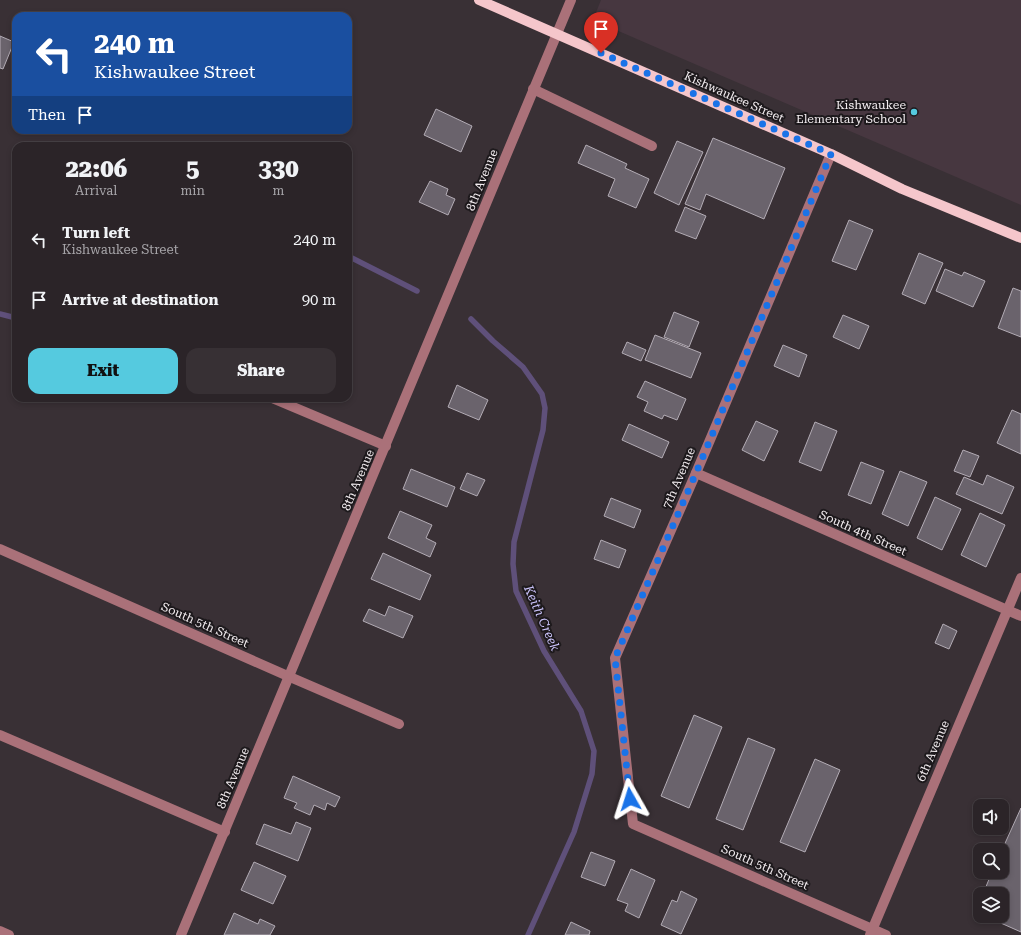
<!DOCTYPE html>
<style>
body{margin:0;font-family:"Roboto Serif",serif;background:#373034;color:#f1f3f6;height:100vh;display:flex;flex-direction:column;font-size:15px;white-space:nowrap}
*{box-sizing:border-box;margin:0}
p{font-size:13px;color:#a6a4a8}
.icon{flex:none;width:22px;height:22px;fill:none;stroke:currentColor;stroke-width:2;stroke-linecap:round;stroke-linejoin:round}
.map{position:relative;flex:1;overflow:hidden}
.side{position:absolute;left:12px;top:142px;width:340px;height:260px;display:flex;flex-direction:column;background:#2b2428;border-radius:12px;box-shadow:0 2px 6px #0003,0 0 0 1px #474145}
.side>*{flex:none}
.guide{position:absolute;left:12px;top:12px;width:340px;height:122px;border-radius:12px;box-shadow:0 2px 6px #0003,0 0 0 1px #474145;background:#1a4fa0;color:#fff;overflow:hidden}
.fabs{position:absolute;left:973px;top:799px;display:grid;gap:8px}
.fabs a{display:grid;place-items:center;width:36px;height:36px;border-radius:8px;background:#2b2428;box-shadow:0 2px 6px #0003,0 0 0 1px #474145;font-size:20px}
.pin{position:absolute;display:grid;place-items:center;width:34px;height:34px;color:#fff;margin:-41px -17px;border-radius:50% 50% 50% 0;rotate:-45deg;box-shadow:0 0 4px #0007}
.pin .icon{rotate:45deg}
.me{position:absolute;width:44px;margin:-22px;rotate:354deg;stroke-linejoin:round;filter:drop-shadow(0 0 3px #0008)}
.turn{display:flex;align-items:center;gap:14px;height:84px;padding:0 16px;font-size:18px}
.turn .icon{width:52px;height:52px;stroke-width:2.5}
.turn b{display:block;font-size:28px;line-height:34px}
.then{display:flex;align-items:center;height:38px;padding:0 16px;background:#0003;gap:8px;font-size:15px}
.eta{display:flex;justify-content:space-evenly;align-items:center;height:68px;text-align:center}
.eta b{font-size:24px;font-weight:800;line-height:28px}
.button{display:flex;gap:8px;margin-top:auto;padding:8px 16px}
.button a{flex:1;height:46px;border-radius:12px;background:#55cadf;color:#111;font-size:16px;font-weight:800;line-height:46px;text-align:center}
.button a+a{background:#373034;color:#f1f3f6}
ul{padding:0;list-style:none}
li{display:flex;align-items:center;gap:12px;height:60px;padding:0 16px}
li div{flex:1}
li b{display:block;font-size:15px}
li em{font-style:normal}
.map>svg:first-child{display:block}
</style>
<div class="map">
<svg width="1021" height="935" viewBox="0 0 1021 935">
<rect width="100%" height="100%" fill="#393035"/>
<!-- built -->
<path fill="#473740" d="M601,0h420v205l-428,-185z"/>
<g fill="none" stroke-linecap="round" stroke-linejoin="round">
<!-- stream -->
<g stroke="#5f507a" stroke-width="5.5">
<path d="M348,256l69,35"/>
<path d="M0,314l16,4"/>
<path d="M471,319l22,22 30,26 19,27 3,14 -2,22 -29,112 -1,22 3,27 28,60 37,60 13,40 -2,23 -18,58 -46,103"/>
</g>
</g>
<!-- building -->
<g fill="#6a636c" stroke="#b3acb5">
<path d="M0,36l14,6 -11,27 -3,-1z"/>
<path d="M436,109l36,17 -11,26 -37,-17z"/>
<path d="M713,138l72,30 -21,51 -58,-25 -6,16 -15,-6z"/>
<path d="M677,141l26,11 -24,53 -25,-12z"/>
<path d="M586,145l41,19 -2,4 24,11 -13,29 -28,-12 7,-17 -37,-16z"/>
<path d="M430,181l18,8 -2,6 9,4 -7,16 -29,-13z"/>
<path d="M685,207l21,9 -10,23 -21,-8z"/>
<path d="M849,220l24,10 -17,40 -24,-9z"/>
<path d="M919,253l24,10 -18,41 -23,-10z"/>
<path d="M945,269l17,7 2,-4 21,9 -12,26 -37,-16z"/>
<path d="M1013,288l8,3v46l-23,-9z"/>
<path d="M674,312l25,10 -10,25 -25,-10z"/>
<path d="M843,315l26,11 -10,23 -26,-12z"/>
<path d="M655,335l46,18 -10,25 -46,-18z"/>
<path d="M627,342l19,8 -5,11 -19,-8z"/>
<path d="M783,345l24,10 -8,22 -25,-11z"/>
<path d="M645,381l41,18 -9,21 -13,-5 -2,4 -18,-8 4,-9 -11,-5z"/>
<path d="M457,385l31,15 -9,20 -31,-13z"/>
<path d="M1012,410l9,4v40l-24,-11z"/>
<path d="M756,421l22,10 -14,30 -22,-11z"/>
<path d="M815,422l22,9 -16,40 -22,-9z"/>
<path d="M629,424l40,18 -7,16 -40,-18z"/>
<path d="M963,450l16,6 -9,21 -16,-6z"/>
<path d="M861,462l23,9 -13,33 -23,-9z"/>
<path d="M411,469l44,18 -8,20 -44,-18z"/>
<path d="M900,471l27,11 -19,44 -26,-12z"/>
<path d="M467,473l18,7 -8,16 -17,-7z"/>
<path d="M987,475l27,12 -12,27 -46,-20 8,-17 19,8z"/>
<path d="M935,497l26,12 -19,41 -25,-12z"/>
<path d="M611,498l30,12 -7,18 -30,-12z"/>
<path d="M400,511l32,14 -6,13 10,5 -6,14 -42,-19z"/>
<path d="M980,513l25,12 -19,42 -25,-12z"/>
<path d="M601,540l25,10 -7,18 -25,-9z"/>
<path d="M383,553l48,22 -11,25 -49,-21z"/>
<path d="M389,606l24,10 -10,22 -40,-17 6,-12 16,7z"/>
<path d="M943,624l14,7 -8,18 -14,-6z"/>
<path d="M694,715l28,12 -33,81 -28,-12z"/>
<path d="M748,738l27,11 -32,81 -27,-11z"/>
<path d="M815,759l25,11 -35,82 -25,-10z"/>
<path d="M293,776l47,21 -5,10 -8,-4 -2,7 -11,-5 -4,10 -16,-7 3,-5 -13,-5z"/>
<path d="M1021,808v124l-36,-16h17v-22h-19l9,-22h10v-22z"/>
<path d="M296,822l15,6 -13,33 -42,-17 8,-20 27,10z"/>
<path d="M591,852l24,9 -10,25 -24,-9z"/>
<path d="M254,862l32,14 -13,28 -32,-14z"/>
<path d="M631,869l24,11 -16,38 -14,-7 3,-7 -11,-4z"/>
<path d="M681,891l16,8 -16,35 -20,-9 11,-25 5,2z"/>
<path d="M980,900v14l-5,-2z"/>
<path d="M234,913l24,11 2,-5 15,7 -5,9h-46z"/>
<path d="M571,922l19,9 -1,4h-24z"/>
</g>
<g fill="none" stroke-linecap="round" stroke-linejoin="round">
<!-- minor -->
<g stroke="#aa7179" stroke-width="10">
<path d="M533,89l119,57"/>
<path d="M831,154l-135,319 -81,185 18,166 253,111"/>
<path d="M272,398l114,48"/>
<path d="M696,473l325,143"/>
<path d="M0,549l290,128 109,47"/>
<path d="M0,735l225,97"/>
<path d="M0,931l9,4"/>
<path d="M181,935l390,-935"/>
<path d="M870,935l151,-357"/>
</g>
<!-- major -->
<path stroke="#f5c6cb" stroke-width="10" d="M479,0l352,154 71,35 119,49"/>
</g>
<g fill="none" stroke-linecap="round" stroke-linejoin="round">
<!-- route -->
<path stroke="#1a73e8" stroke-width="7" stroke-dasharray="0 12.6" d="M601,53l230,101 -135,319 -81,185 15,141"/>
</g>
<!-- markers -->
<circle fill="#55cadf" stroke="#1d191c" stroke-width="1.5" cx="914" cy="112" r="4"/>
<g text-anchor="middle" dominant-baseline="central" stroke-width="4" stroke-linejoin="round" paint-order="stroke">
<!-- street labels -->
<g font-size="12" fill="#f3edf0" stroke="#1d191c">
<text transform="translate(734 97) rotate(24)">Kishwaukee Street</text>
<text transform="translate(482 180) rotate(-68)">8th Avenue</text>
<text transform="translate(679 478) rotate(-67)">7th Avenue</text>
<text transform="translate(358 480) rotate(-67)">8th Avenue</text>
<text transform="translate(863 533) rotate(24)">South 4th Street</text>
<text transform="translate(205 625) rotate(24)">South 5th Street</text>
<text transform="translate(933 751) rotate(-67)">6th Avenue</text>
<text transform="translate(233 778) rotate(-67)">8th Avenue</text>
<text transform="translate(765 867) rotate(24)">South 5th Street</text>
</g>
<!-- poi labels -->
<g font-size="12" fill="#f3edf0" stroke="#1d191c" text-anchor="end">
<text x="906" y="105">Kishwaukee<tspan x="906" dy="14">Elementary School</tspan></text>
</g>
<!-- water labels -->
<g font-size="13" font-style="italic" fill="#ccc4fc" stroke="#1d191c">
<text transform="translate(542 618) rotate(66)">Keith Creek</text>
</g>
</g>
</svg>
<div class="fabs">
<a><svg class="icon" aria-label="sound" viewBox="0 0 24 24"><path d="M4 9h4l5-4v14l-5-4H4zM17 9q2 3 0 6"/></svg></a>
<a><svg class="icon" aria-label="search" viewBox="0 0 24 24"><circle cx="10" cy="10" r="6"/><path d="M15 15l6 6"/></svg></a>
<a><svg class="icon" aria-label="layers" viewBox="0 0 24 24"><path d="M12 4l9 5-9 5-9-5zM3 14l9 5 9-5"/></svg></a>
</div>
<div class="pin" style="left:601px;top:53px;background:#d93025"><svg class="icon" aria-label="arrive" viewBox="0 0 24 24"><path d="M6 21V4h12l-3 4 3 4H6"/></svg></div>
<svg class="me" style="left:630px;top:799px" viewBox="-20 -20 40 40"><path d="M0-17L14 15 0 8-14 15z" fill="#1a73e8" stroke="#fff" stroke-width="4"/></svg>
<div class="guide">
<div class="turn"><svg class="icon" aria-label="left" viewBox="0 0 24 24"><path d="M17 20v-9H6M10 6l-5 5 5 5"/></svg><div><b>240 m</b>Kishwaukee Street</div></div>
<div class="then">Then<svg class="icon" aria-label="arrive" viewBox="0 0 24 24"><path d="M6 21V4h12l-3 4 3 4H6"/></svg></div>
</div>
<section class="side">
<div class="eta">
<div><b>22:06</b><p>Arrival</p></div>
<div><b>5</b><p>min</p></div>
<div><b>330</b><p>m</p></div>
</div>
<ul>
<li><svg class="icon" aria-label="left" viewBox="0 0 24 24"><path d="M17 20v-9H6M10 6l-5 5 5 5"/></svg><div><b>Turn left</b><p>Kishwaukee Street</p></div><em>240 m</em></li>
<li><svg class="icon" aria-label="arrive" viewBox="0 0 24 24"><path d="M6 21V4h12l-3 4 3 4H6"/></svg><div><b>Arrive at destination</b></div><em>90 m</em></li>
</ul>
<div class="button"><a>Exit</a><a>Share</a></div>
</section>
</div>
